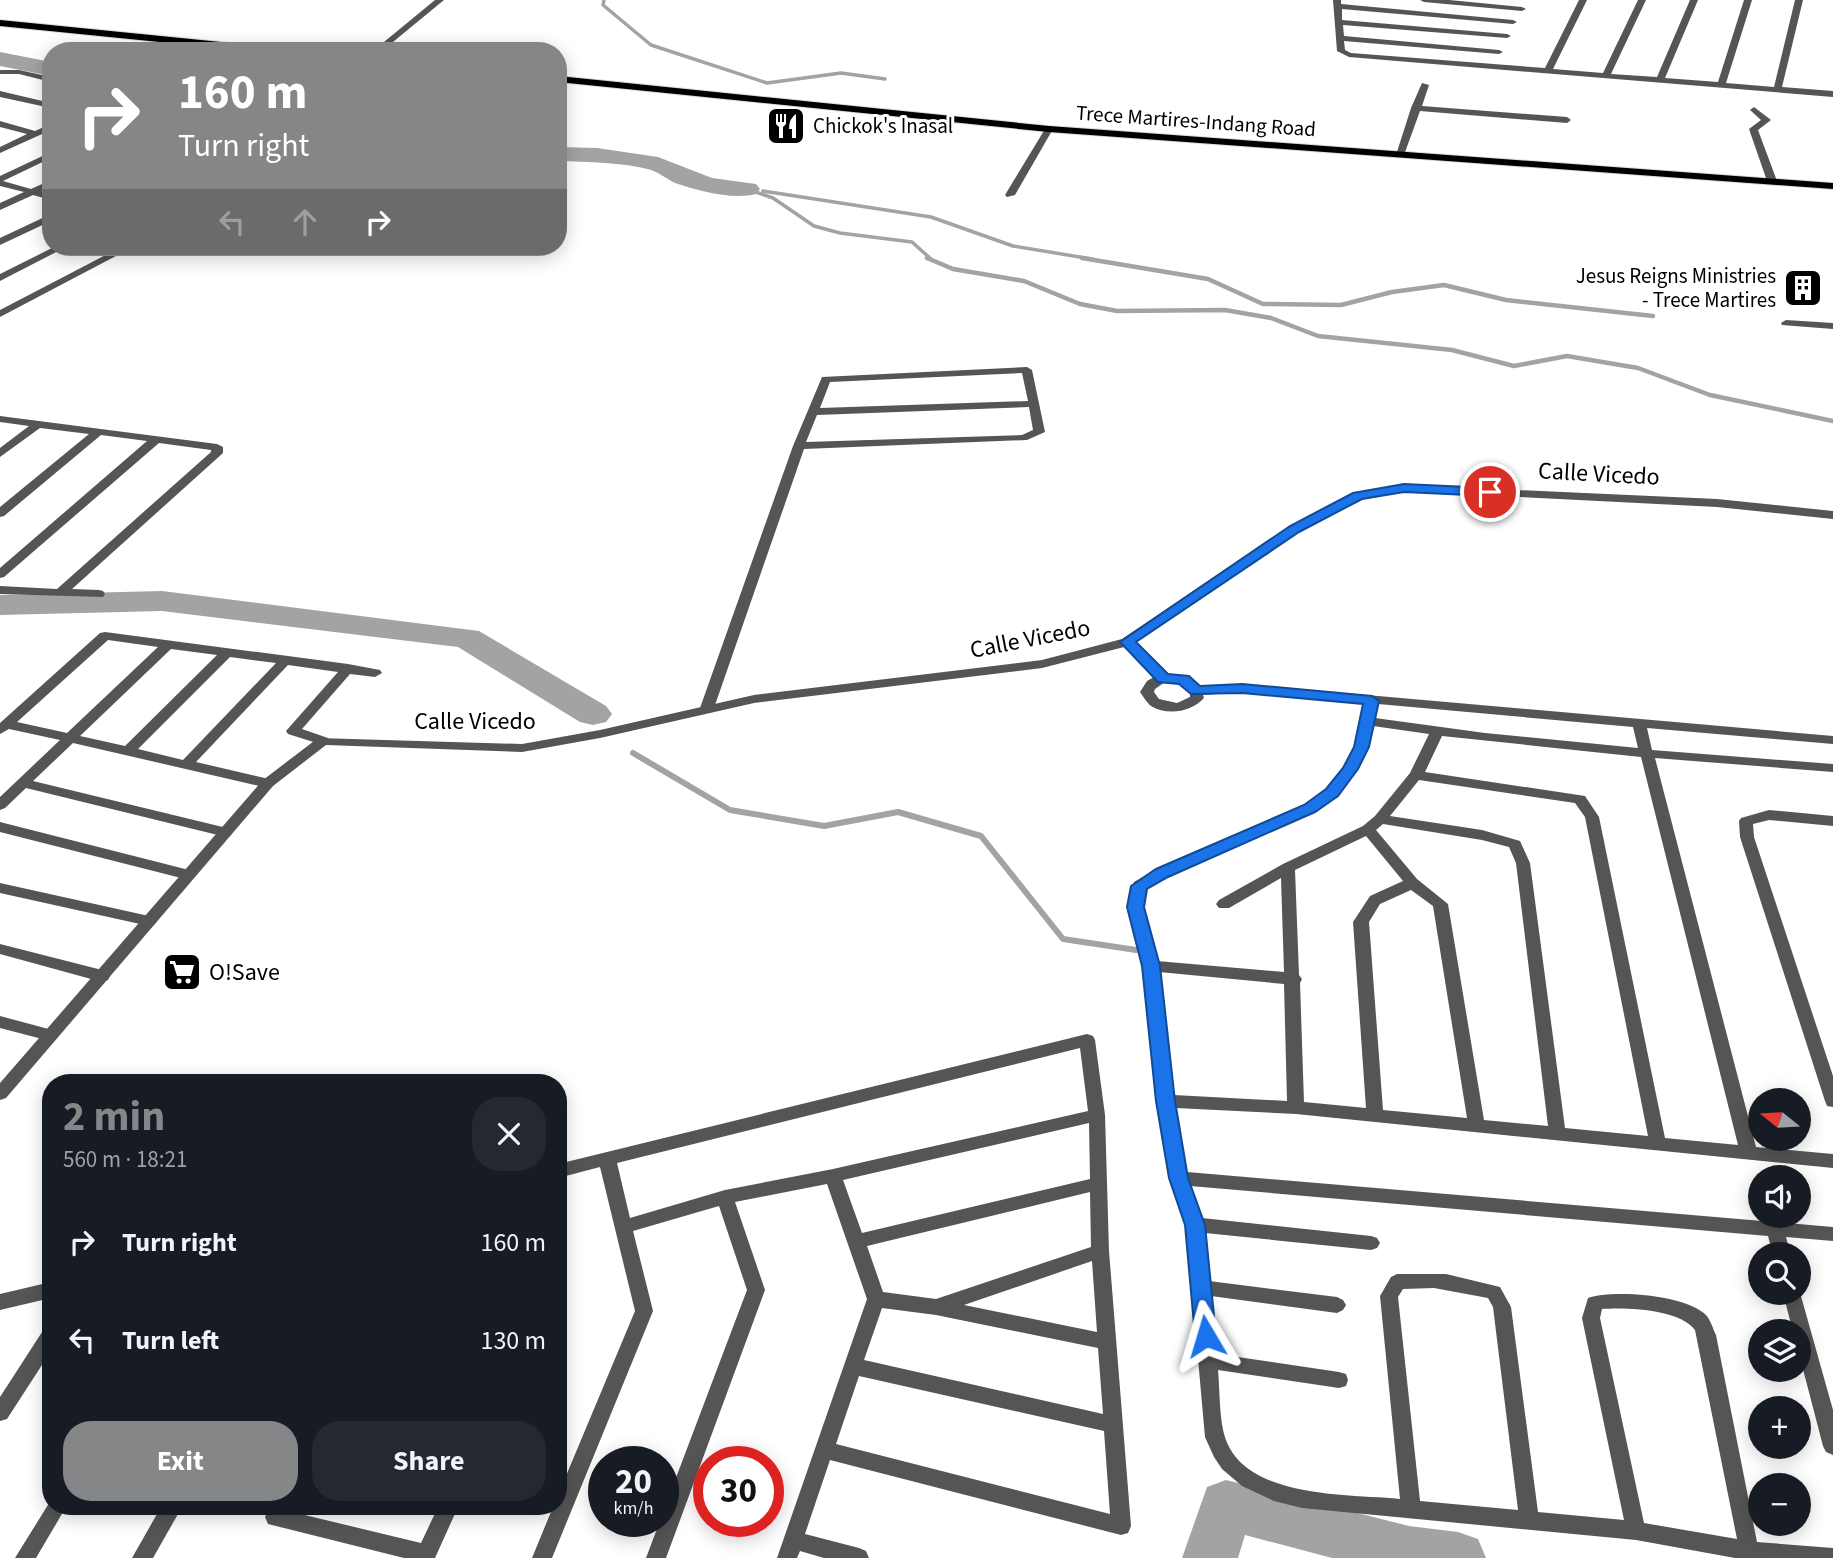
<!DOCTYPE html>
<meta charset="utf-8">
<style>
body{margin:0;font-family:"Source Sans 3",sans-serif;background:#242831;color:#f1f3f6;height:100vh;display:flex;flex-direction:column;font-size:26px;white-space:nowrap}
*{box-sizing:border-box;margin:0}
p{font-size:23px;color:#9ea1a6}
.icon{flex:none;width:38px;height:38px;fill:none;stroke:currentColor;stroke-width:2;stroke-linecap:round;stroke-linejoin:round}
.map{position:relative;flex:1;overflow:hidden}
.sheet{position:absolute;left:42px;top:1074px;width:525px;height:441px;display:flex;flex-direction:column;background:#171b24;border-radius:28px;box-shadow:0 4px 18px #0003}
.sheet>*{flex:none}
.hud{position:absolute;left:42px;top:42px;width:525px;height:214px;border-radius:28px;box-shadow:0 4px 18px #0003;background:#858687;color:#fff;overflow:hidden}
.needle{width:46px;rotate:288deg}
.controls{position:absolute;left:1748px;top:1088px;display:grid;gap:14px}
.controls a{display:grid;place-items:center;width:63px;height:63px;border-radius:50%;background:#171b24;box-shadow:0 4px 18px #0003;font-size:35px}
.speed{position:absolute;left:588px;top:1446px;display:flex;gap:14px;font-size:35px;font-weight:700;text-align:center}
.speed>*{display:grid;place-content:center;width:91px;height:91px;border-radius:50%;background:#171b24;box-shadow:0 4px 18px #0003;line-height:1}
.speed small{font-size:18px;font-weight:400}
.speed .limit{border:10px solid #d22;background:#fff;color:#111}
.pin{position:absolute;display:grid;place-items:center;width:60px;height:60px;color:#fff;margin:-30px;border:4px solid #fff;border-radius:50%;box-shadow:0 2px 7px #0007}
.me{position:absolute;width:77px;margin:-38px;rotate:353deg;stroke-linejoin:round;filter:drop-shadow(0 0 5px #0008)}
.turn{display:flex;align-items:center;gap:24px;height:147px;padding:0 21px;font-size:32px}
.turn .icon{width:91px;height:91px;stroke-width:2.5}
.turn b{display:block;font-size:49px;line-height:60px}
.lanes{display:flex;align-items:center;height:66px;padding:0 21px;background:#0003;justify-content:center;gap:35px;direction:ltr}
.lanes .off{opacity:.35}
.round{display:grid;place-items:center;flex:none;width:74px;height:74px;border-radius:28px;background:#242831}
.head{display:flex;align-items:center;justify-content:space-between;height:119px;padding:0 21px}
h1{font-size:42px;font-weight:700;line-height:52px;color:#858687}
.cta{display:flex;gap:14px;margin-top:auto;padding:14px 21px}
.cta a{flex:1;height:80px;border-radius:28px;background:#858687;color:#fff;font-size:28px;font-weight:700;line-height:80px;text-align:center}
.cta a+a{background:#242831;color:#f1f3f6}
ul{padding:0;list-style:none}
li{display:flex;align-items:center;gap:21px;height:98px;padding:0 21px}
li div{flex:1}
li b{display:block;font-size:26px}
li em{font-style:normal}
.map>svg:first-child{display:block}
</style>
<div class="map">
<svg width="1833" height="1558" viewBox="0 0 1833 1558">
<rect width="100%" height="100%" fill="#fff"/>
<g fill="none" stroke-linecap="round" stroke-linejoin="round">
<!-- stream-far2 -->
<g stroke="#a3a3a3" stroke-width="3.5">
<path d="M604,0l-1,5 48,40 116,38 74,-10 44,6"/>
<path d="M747,189l26,9 41,28 26,7 72,9 19,17"/>
<path d="M763,191l168,26 82,29 79,13"/>
</g>
<!-- stream-far1 -->
<g stroke="#a3a3a3" stroke-width="4.5">
<path d="M927,258l26,11 71,12 56,23 37,7 108,-1 46,8 47,18 134,14 62,16 53,-10 71,12 72,27 123,26"/>
<path d="M1082,258l126,21 55,25 78,1 51,-13 52,-7 62,15 147,16"/>
</g>
<!-- stream -->
<path stroke="#a3a3a3" stroke-width="6" d="M633,753l97,57 94,16 74,-14 83,24 82,103 73,11"/>
<!-- river -->
<g fill="#a3a3a3" fill-rule="evenodd">
<path d="M0,52l51,10v14l-51,-10z"/>
<path d="M558,147l39,1 61,9 54,21 44,6 4,5 -4,5c-24,6 -57,-3 -81,-11 -8,-4 -15,-10 -24,-13 -29,-8 -63,-8 -93,-9z"/>
<path d="M162,591l317,40 127,75 6,8 -6,8 -13,3 -13,-3 -122,-75 -296,-36 -162,4v-20z"/>
<path d="M1226,1480l183,46 49,6 20,7 8,19h-154l-87,-23 -7,23h-56l25,-71z"/>
</g>
<defs>
<g id="primary">
<path d="M0,20l282,28 5,3h-38l-249,-25z"/>
<path d="M558,76l491,50 784,57v6l-784,-57 -491,-50z"/>
</g>
</defs>
<!-- primary casing -->
<use href="#primary" stroke="#dbdbdb" stroke-width="2"/>
<!-- minor -->
<g fill="#555" fill-rule="evenodd">
<path d="M435,0h9l-62,51h-9z"/>
<path d="M1333,0h8v4l172,16 4,2 -4,2 -171,-15v11l165,14 4,2 -4,2 -164,-13 1,11 155,14 4,2 -4,2 -155,-13 1,9 6,3 194,15 34,-68h8l-34,69 50,4 35,-73h8l-35,74 46,3 33,-77h8l-33,78 53,4 26,-82h8l-26,83 48,4 21,-87h8l-21,87 51,4v6l-484,-40 -12,-6z"/>
<path d="M1420,0h29l73,7 4,2 -4,2 -98,-9z"/>
<path d="M0,70h19l32,7v5l-32,-8h-19z"/>
<path d="M1422,83l7,2 -7,21 145,11 4,3 -4,3 -147,-12 -16,44 -7,2 -1,-2 15,-47z"/>
<path d="M0,91l51,12v5l-51,-11z"/>
<path d="M1754,107l17,13 -13,10 19,51 -2,2 -8,-2 -18,-52 12,-9 -11,-10z"/>
<path d="M0,121l35,10 16,-7v6l-51,23v-6l27,-13 -27,-7z"/>
<path d="M1049,126l4,3 -38,66 -8,2 -2,-2 40,-66z"/>
<path d="M51,152v6l-48,23 28,8 20,-9v7l-10,4 10,3v6l-18,-5 -33,15v-7l24,-11 -24,-6v-10z"/>
<path d="M51,214v7l-51,24v-7z"/>
<path d="M54,247h12l-66,34v-7z"/>
<path d="M121,247h12l-133,70v-7z"/>
<path d="M1786,320l47,3v6l-51,-4 -1,-2z"/>
<path d="M1027,367l5,3 13,62 -18,8 -223,9 -90,259 -2,3h-10l-2,-3 93,-262 29,-69zM1022,373l6,28 -208,7 10,-26zM1029,407l4,23 -11,5 -216,7 11,-27z"/>
<path d="M0,416l217,28 6,3v6l-151,136 27,1 4,1 2,3 -2,3 -103,-3v-8l57,3 154,-137v-2l-52,-7 -155,134 -4,1v-10l147,-127 -46,-6 -97,81 -4,1v-10l89,-73 -49,-6 -40,29v-9l29,-22 -29,-4z"/>
<path d="M105,632l243,32 32,6 2,3 -7,4 -25,-3 -48,55 26,9 2,3 -7,4 -35,-11 -2,-3 52,-59 -50,-7 -92,97 77,18 2,3 -2,3 -5,2 -195,-45 -40,38 198,48 2,3 -2,3 -5,2 -200,-49 -21,20 -5,2v-13l60,-57 -51,-11 -9,5v-11l100,-90zM108,640l50,7 -91,86 -50,-11zM171,649l46,6 -92,91 -45,-10zM230,657l46,6 -93,97 -45,-11z"/>
<path d="M1127,638l5,1 35,35 21,3 14,10 40,-3 591,52v8l-186,-16 5,22 181,14v8l-178,-14 101,389 77,7v14l-537,-54 -120,-6 11,64 646,55v14l-47,-4 5,18h-18l-5,-19 -578,-50 12,32 169,18 6,2 3,5 -3,5 -6,2 -166,-17 4,48 128,16 6,3 3,5 -3,5 -6,3 -126,-17 6,58 122,18 7,2 2,6 -2,6 -7,2 -121,-18c2,21 1,51 8,70 22,59 123,54 174,59l-20,-203 11,-19 6,-3h49l54,13 11,20 27,205 86,8 -42,-202 6,-20c25,-9 99,-3 118,17 5,6 7,14 10,20l41,207 76,6v10h-98l-99,-18 -334,-32 -28,-7 -32,-15 -20,-17 -8,-12 -9,-20 -13,-145 -2,-5 1,-3 -5,-59 -16,-47 -12,-77 -15,-135 -15,-59 6,-25 23,-13 147,-63 23,-16 17,-22 10,-21 11,-44 -123,-11 -39,3 1,3c-12,14 -37,18 -53,8 -4,-3 -8,-10 -11,-14l7,-11 7,-4 -32,-32 -1,-3 1,-3zM1165,682l15,2 10,6v7l-13,6 -18,-4 -5,-7 1,-3zM1378,704l255,23 5,21 -153,-15 -110,-15zM1373,726l56,8 -19,39 -35,43 -12,10 -80,38 -64,36 -3,4 3,4h10l52,-30 3,94 -127,-11 -13,-54 2,-18 21,-12 147,-65 23,-16 20,-27 11,-22zM1442,736l199,21 97,388 -73,-7 -66,-321 -14,-21 -160,-24zM1419,780l156,23 10,14 63,319 -83,-8 -35,-265 -10,-22 -38,-11 -92,-14zM1383,824l99,16 27,7 7,16 32,263 -64,-6 -36,-216 -31,-25 -41,-49zM1366,836l37,45 -33,15 -17,26 13,186 -62,-6 -4,-119 2,-4 -3,-4 -4,-105zM1411,890l22,16 34,212 -84,-8 -14,-188 11,-18zM1159,972l125,12 3,117 -113,-6zM1434,1288l54,10 5,9 25,203 -98,-9 -22,-204 5,-8zM1602,1309c24,-2 78,0 93,21l42,209 -93,-16 -44,-205z"/>
<path d="M1769,810l64,6v10l-64,-6 -16,4 1,13 79,239v31l-6,-1 -2,-5 -85,-264 -1,-16 2,-3z"/>
<path d="M0,822l189,48 7,5 -7,5 -189,-48z"/>
<path d="M0,883l149,33 5,1 3,4 -3,4 -5,1 -149,-33z"/>
<path d="M0,944l102,26 6,2 2,4 -2,4 -6,2 -102,-28z"/>
<path d="M0,1016l56,15 2,4 -2,4 -6,2 -50,-13z"/>
<path d="M1087,1034l6,2 2,4 10,75 4,136 22,275 -3,7 -7,2 -291,-75 -25,74 54,14 7,3 3,7h-45l-24,-7 -3,7h-20l90,-259 -40,-115 -92,18 30,88 -99,268h-20l14,-37h3v-9l84,-222 -28,-84 -86,25 20,80 -101,247h-20l21,-51h5v-12l77,-184 -35,-144 -42,11v-14zM1080,1048l8,63 -255,58 -108,21 -95,28 -13,-55zM1089,1123l1,56 -228,54 -19,-53zM1090,1192l1,55 -155,52 -53,-7 -16,-46zM1092,1261l5,71 -133,-27zM882,1308l54,7 162,33 5,66 -239,-54zM859,1376l245,55 6,83 -274,-70z"/>
<path d="M51,1282v16l-51,12v-16z"/>
<path d="M1799,1289l34,121v45l-7,-3 -3,-6 -24,-92v-22h-6l-10,-39h16z"/>
<path d="M51,1327v24l-44,68 -7,2v-24l44,-68z"/>
<path d="M51,1500v7h15l-30,51h-21z"/>
<path d="M161,1507h21l-29,51h-21z"/>
<path d="M270,1507h20l-2,4 133,32 17,-36h20l-23,51h-31l-136,-34 -3,-7z"/>
</g>
<!-- tertiary -->
<path fill="#555" fill-rule="evenodd" d="M1404,485l313,14 116,12v8l-116,-12 -313,-16 -43,8 -63,33 -166,113 -90,23 -288,35 -154,35 -78,14 -196,-7 -53,41 -267,312 -6,2v-17l263,-303 55,-42 204,6 78,-14 154,-35 288,-35 80,-21 168,-113 64,-32z"/>
<!-- primary -->
<use href="#primary" fill="#000" fill-rule="evenodd"/>
</g>
<!-- route -->
<path fill="#1a73e8" stroke="#114b97" stroke-width="2" d="M1404,484l86,4 7,4 -7,4 -86,-4 -42,7 -63,33 -163,110 32,32 21,2 11,10 42,-2 130,12 7,5 -10,46 -11,22 -20,27 -23,16 -147,65 -21,12 -3,18 16,59 15,135 13,77 17,47 11,111 -3,7 -7,2 -8,-2 -3,-7 -10,-111 -16,-47 -13,-77 -14,-135 -15,-59 4,-21 25,-17 148,-64 22,-16 17,-21 11,-21 9,-43 -121,-11 -51,1 -12,-10 -21,-2 -38,-40 170,-116 63,-33z"/>
<!-- icons -->
<defs>
<symbol id="restaurant-square" viewBox="-11 -11 22 22"><rect x="-9" y="-9" width="18" height="18" rx="4" fill="#000" stroke="#fff"/><path d="M-5-6h1v4h1v-4h1v4h1v-4h1v5L-1.5 .5V6h-2V.5L-5-1ZM5-6V6H3V1.5H1.5Q1.5-4 5-6Z" fill="#fff"/></symbol>
<symbol id="building-square" viewBox="-11 -11 22 22"><rect x="-9" y="-9" width="18" height="18" rx="4" fill="#000" stroke="#fff"/><path d="M-4-6H4V6H1V3H-1V6H-4ZM-2.5-4.3h1.7v1.8h-1.7ZM.8-4.3h1.7v1.8H.8ZM-2.5-1h1.7V.8h-1.7ZM.8-1h1.7V.8H.8Z" fill="#fff"/></symbol>
<symbol id="supermarket-square" viewBox="-11 -11 22 22"><rect x="-9" y="-9" width="18" height="18" rx="4" fill="#000" stroke="#fff"/><path d="M-6-5.5h2.5l.6 2H6L4.5 2H-2.5L-4.4-4H-6ZM-1.5 3.2a1.3 1.3 0 1 0 .1 0ZM3 3.2a1.3 1.3 0 1 0 .1 0Z" fill="#fff"/></symbol>
</defs>
<g fill-rule="evenodd">
<use href="#restaurant-square" x="764" y="104" width="44" height="44"/>
<use href="#building-square" x="1781" y="266" width="44" height="44"/>
<use href="#supermarket-square" x="160" y="950" width="44" height="44"/>
</g>
<g text-anchor="middle" dominant-baseline="central" stroke-width="6" stroke-linejoin="round" paint-order="stroke">
<!-- far-street labels -->
<g font-size="21" fill="#000" stroke="#fff">
<text transform="translate(1196 121) rotate(4)">Trece Martires-Indang Road</text>
</g>
<!-- far-poi labels -->
<g font-size="21" fill="#000" stroke="#fff" text-anchor="start">
<text x="813" y="126">Chickok's Inasal</text>
<text x="1776" y="276" text-anchor="end">Jesus Reigns Ministries<tspan x="1776" dy="24">- Trece Martires</tspan></text>
</g>
<!-- street labels -->
<g font-size="24" fill="#000" stroke="#fff">
<text transform="translate(1599 474) rotate(3)">Calle Vicedo</text>
<text transform="translate(1030 639) rotate(-11)">Calle Vicedo</text>
<text x="475" y="721">Calle Vicedo</text>
</g>
<!-- poi labels -->
<g font-size="24" fill="#000" stroke="#fff" text-anchor="start">
<text x="209" y="972">O!Save</text>
</g>
</g>
</svg>
<div class="controls">
<a><svg class="needle" viewBox="-14 -14 28 28"><path d="M0-13l5 13h-10z" fill="#e53935"/><path d="M0 13l5-13h-10z" fill="#9ea1a6"/></svg></a>
<a><svg class="icon" aria-label="sound" viewBox="0 0 24 24"><path d="M4 9h4l5-4v14l-5-4H4zM17 9q2 3 0 6"/></svg></a>
<a><svg class="icon" aria-label="search" viewBox="0 0 24 24"><circle cx="10" cy="10" r="6"/><path d="M15 15l6 6"/></svg></a>
<a><svg class="icon" aria-label="layers" viewBox="0 0 24 24"><path d="M12 4l9 5-9 5-9-5zM3 14l9 5 9-5"/></svg></a>
<a>+</a>
<a>−</a>
</div>
<div class="speed"><div>20<small>km/h</small></div><div class="limit">30</div></div>
<div class="pin" style="left:1490px;top:492px;background:#d93025"><svg class="icon" aria-label="arrive" viewBox="0 0 24 24"><path d="M6 21V4h12l-3 4 3 4H6"/></svg></div>
<svg class="me" style="left:1206px;top:1336px" viewBox="-20 -20 40 40"><path d="M0-17L14 15 0 8-14 15z" fill="#1a73e8" stroke="#fff" stroke-width="4"/></svg>
<div class="hud">
<div class="turn"><svg class="icon" aria-label="right" viewBox="0 0 24 24"><path d="M7 20v-9h11M14 6l5 5-5 5"/></svg><div><b>160 m</b>Turn right</div></div>
<div class="lanes"><svg class="icon off" aria-label="left" viewBox="0 0 24 24"><path d="M17 20v-9H6M10 6l-5 5 5 5"/></svg><svg class="icon off" aria-label="ahead" viewBox="0 0 24 24"><path d="M12 20V5M6 11l6-6 6 6"/></svg><svg class="icon" aria-label="right" viewBox="0 0 24 24"><path d="M7 20v-9h11M14 6l5 5-5 5"/></svg></div>
</div>
<section class="sheet">
<div class="head"><div><h1>2 min</h1><p>560 m · 18:21</p></div><a class="round"><svg class="icon" aria-label="close" viewBox="0 0 24 24"><path d="M6 6l12 12M18 6L6 18"/></svg></a></div>
<ul>
<li><svg class="icon" aria-label="right" viewBox="0 0 24 24"><path d="M7 20v-9h11M14 6l5 5-5 5"/></svg><div><b>Turn right</b></div><em>160 m</em></li>
<li><svg class="icon" aria-label="left" viewBox="0 0 24 24"><path d="M17 20v-9H6M10 6l-5 5 5 5"/></svg><div><b>Turn left</b></div><em>130 m</em></li>
</ul>
<div class="cta"><a>Exit</a><a>Share</a></div>
</section>
</div>
